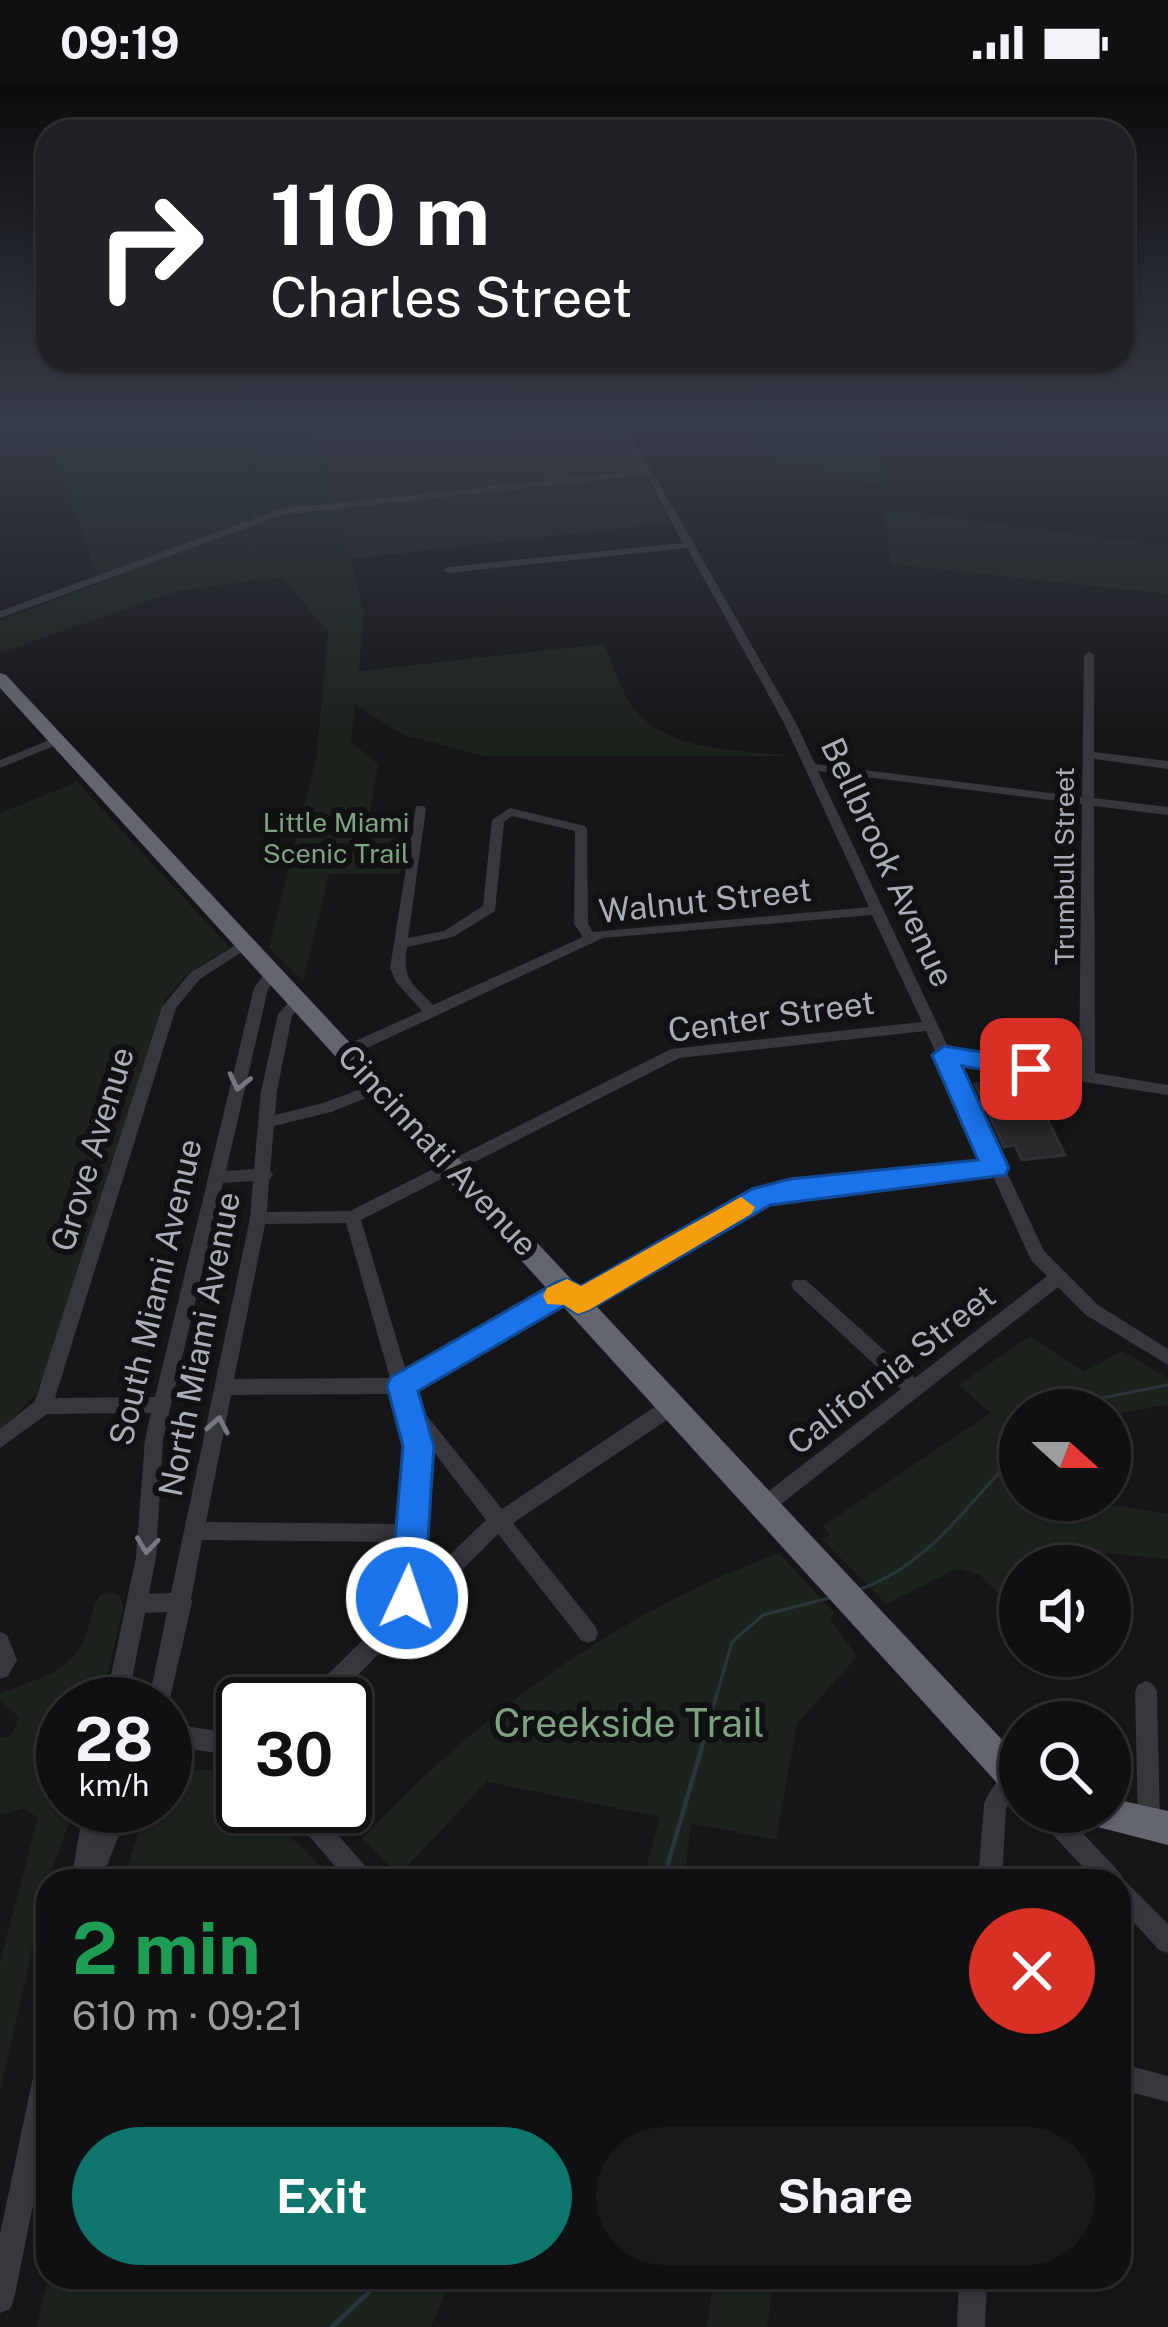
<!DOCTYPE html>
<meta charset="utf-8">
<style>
body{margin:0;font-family:"Public Sans",sans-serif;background:#19191b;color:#f1f3f6;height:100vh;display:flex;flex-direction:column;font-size:45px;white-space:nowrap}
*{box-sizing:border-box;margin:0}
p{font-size:39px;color:#9c9d9f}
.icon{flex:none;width:66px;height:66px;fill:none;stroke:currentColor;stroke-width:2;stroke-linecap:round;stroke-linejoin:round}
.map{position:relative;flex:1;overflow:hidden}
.drawer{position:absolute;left:36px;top:1785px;width:1095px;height:420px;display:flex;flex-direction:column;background:#101012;border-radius:36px;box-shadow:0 3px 9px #0004,0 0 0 3px #303032}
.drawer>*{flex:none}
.hud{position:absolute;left:36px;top:36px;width:1098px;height:252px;border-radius:36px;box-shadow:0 3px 9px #0004,0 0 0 3px #303032;background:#202124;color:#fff;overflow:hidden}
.needle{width:78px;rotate:111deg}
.controls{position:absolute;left:999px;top:1305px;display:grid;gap:24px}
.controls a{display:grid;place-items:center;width:132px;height:132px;border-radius:50%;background:#101012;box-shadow:0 3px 9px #0004,0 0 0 3px #303032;font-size:60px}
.speed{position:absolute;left:36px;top:1593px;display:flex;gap:24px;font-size:60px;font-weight:700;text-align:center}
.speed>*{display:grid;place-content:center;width:156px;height:156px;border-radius:50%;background:#101012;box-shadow:0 3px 9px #0004,0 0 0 3px #303032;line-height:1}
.speed small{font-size:30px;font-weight:400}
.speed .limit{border:6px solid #111;border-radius:18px;background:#fff;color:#111}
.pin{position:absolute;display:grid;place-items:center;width:102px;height:102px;color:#fff;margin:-51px;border-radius:24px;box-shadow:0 6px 18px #0006}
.me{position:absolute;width:132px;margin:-66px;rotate:3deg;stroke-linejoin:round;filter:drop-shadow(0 0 9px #0008)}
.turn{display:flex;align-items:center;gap:42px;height:252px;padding:0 36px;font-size:54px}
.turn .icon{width:156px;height:156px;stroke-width:2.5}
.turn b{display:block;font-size:84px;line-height:102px}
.round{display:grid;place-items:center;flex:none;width:126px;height:126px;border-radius:63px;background:#19191b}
.overview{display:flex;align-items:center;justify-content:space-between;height:204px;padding:0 36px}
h1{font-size:72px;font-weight:700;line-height:90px;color:#1e9e55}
.primary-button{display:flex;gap:24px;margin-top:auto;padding:24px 36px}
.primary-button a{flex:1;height:138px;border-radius:72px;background:#0f766e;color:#fff;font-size:48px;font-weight:700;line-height:138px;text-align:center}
.primary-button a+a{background:#19191b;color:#f1f3f6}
.status{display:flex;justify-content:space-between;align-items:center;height:84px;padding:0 60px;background:#101012;direction:ltr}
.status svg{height:33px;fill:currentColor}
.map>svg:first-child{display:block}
</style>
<div class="status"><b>09:19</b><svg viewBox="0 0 49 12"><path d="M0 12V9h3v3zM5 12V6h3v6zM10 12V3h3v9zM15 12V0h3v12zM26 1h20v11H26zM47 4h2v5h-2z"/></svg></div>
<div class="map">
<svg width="1168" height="2243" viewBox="0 0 1168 2243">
<rect width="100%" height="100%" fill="#161618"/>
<!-- built -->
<path fill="#222225" d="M298,336h314l59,103 -322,36 -29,-115z"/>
<!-- green -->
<g fill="#1c231d">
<path d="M0,336h298l22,24 44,168 -5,59 244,-27c11,21 19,51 34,68 34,40 104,38 152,44h-304l-82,-21 -48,-31 -4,38 27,22 -10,59h40l-8,51h-71l-26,107 -34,-34 48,-193 11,-123 -47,-54 -104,14 -177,62v-32l99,-38 -48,-141 -51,10z"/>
<path d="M744,336h135l7,66 -119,-26z"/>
<path d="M884,425l284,37v48l-277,-30z"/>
<path d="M77,698l152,165 -43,28 -21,25 -117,364 -12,30 -36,36v-617z"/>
<path d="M1030,1252l54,36 38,-21 46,27v26l-58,12v-6h-90v90l93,5 55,9v45l-64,-6 -22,13h-62v49l-40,-40 -23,-7 -71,36 -65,-66 9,-3 -7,-9 168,-113 -32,-28z"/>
<path d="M779,1469l55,60 -4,6 27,38 -60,66 -21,117 -85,-17 -7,58h-42l18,-64 -172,-35 1,-3 -90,96 -37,-36c118,-127 254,-225 417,-286z"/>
<path d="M110,1508l8,2 6,11 -24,99h-37v102h12l-27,75 -48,210v-129l38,-144 -14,-10 -24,7v-78l11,-1 8,-19 -19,-16v-8c30,-11 69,-20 83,-51 7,-15 8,-32 17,-47z"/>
<path d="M165,1686h59l19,19v17h17l75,75h-212l24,-75h18z"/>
<path d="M48,2193h404l-21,50h-394z"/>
<path d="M714,2193h60l-7,50h-60z"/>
</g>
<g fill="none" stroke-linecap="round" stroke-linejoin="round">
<!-- stream-far1 -->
<g stroke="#2c353c" stroke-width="3">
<path d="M1073,1326l13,-9 82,-16"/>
<path d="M861,1505c71,-26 107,-87 159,-138"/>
<path d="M702,1662l30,-104 31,-27 66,-17"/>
</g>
<!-- stream -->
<g stroke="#2c353c" stroke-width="4.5">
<path d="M663,1797l40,-138"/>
<path d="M332,2243l53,-50"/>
</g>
</g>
<!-- building -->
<path fill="#29292c" stroke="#303034" stroke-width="3" d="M1027,994l30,61 8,16 -43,5 -7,-15 -11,2 -29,-63z"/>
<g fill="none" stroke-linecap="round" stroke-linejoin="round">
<!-- minor -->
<g fill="#37383d" fill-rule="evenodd">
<path d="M615,336h8l173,303 19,41 267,33 2,-142 5,-3 5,3v97l74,9v8l-74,-10v39l74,9v8l-74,-9 1,267 73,12v10l-213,-33 89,189 54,54 70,44v16l-82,-50 -28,-28 -287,225 -7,3 -7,-3 -3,-6 3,-6 144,-111 -107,-99 -3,-5 3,-5h12l109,98 132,-102 -16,-16 -39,-86 -219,25 -188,108h-12l-3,-5 3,-5 191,-108 222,-26 -60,-132 -247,27 -318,162 46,154 154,-89h12l3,5 -3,5 -161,94 3,12 87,108 163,-109 7,-2 7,2 2,6 -2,6 -166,111 82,103 3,7 -3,7 -7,3 -7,-3 -83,-106 -169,170h-26l3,-8 94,-93 -5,-12 4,-49 -197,-2 -11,59 1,3 -25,110 -2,-8h-17l19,-92 -22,1 -18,91h-22l31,-147 9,-118 6,-26 -104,1 -47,34v-19l35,-28 127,-394 28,-34 52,-32 5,-1 7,4 -54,35 -24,29 -121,390 100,-1 99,-409 14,-19 5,-2 7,5 -12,17 -42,182 28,-2 7,-78 17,-77 16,-17 5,-2 7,5 -14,16 -15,75 -2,24 48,-12 56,-21 8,5 -3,4 -53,21 -57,14 -4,45 3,4 -4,5 -2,32 83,-1 321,-162 251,-27 -50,-107 -269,23 -251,117h-10l-2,-4 2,-4 80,-36 -26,-29 -6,-14 26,-162h8l2,3 -18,129 36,-7 39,-25 9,-86 18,-12 75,18 2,3 1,95 5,8 276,-25 -85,-184 -97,-175 -239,25 -5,-3 5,-3 235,-24 -37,-68 -364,40 -282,103v-7l280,-102 363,-39zM818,687l264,33 -3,267 -129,-20zM512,732l63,15 -1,93 9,13 -150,68c-21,-23 -31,-24 -26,-58l46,-10 42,-26 9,-89zM253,1097l-3,37 -79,375 -22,1 7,-37 7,-118 60,-256zM346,1139l44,155 -156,1 31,-155zM395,1310l14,52 -8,78 -195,-2 25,-127zM427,1359l59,77 -71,68 12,-142z"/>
<path d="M57,653l4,2v4l-61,25v-8z"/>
<path d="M0,1548l7,3 10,25 -9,16 -8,3z"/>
<path d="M1146,1597l8,4 3,7 3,132 -3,8 -8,3 -8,-3 -3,-8 -3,-132 3,-7z"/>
<path d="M165,1639l78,12v22l-78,-12z"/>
<path d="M1016,1684l4,1v23l-14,16 -4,73h-24l6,-77c5,-14 18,-31 32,-36z"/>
<path d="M84,1722h22v5l2,-5h22l-29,75h-30z"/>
<path d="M287,1722h26l58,67 4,8h-27l-58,-67z"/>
<path d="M1036,1728h27l57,61 3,6 45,45v29l-9,-3 -40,-44v-25h-23l-57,-61z"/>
<path d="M48,1971v76l-34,168 -4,10 -10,4v-79l35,-166 4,-9z"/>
<path d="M1119,1979l49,13v26l-49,-13z"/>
<path d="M959,2193h28l-2,50h-28z"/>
</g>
<!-- highway -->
<g fill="#63666e" fill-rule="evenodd">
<path d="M0,589l6,2 1014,1084v40l-12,-4 -1008,-1107z"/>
<path d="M1110,1714l58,13v34l-82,-21 -5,-12h29z"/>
</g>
</g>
<!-- one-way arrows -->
<defs><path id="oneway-chevron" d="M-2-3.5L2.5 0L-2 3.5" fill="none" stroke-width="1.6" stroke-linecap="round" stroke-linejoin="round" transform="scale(3)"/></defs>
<g stroke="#757881">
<use href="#oneway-chevron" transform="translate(239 998) rotate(103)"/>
<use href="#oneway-chevron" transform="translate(218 1341) rotate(-79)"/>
<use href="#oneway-chevron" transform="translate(147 1461) rotate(97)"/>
</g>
<!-- sky -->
<linearGradient id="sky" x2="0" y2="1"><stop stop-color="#0c0c0d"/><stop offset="0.52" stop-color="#363c48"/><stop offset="1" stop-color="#363c48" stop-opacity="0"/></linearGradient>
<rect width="1168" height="650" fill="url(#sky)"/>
<!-- route -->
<path fill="#1a73e8" stroke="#114b97" stroke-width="3" d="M944,962l87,14 13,9 -13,8 -69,-11 47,102 -4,7 -235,30 -181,105 -11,4 -14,-8 -146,85 16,55 -10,152 -5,11 -12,5 -12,-5 -5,-11 13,-152 -16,-60 4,-9 166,-95 10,-3 14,7 171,-97 38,-10 188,-19 -46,-105z"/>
<!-- slow -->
<path fill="#f59e0b" d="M741,1113l14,10 -4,7 -162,96 -11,4 -14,-9 -17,-1 -4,-8 4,-8 20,-9 14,7z"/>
<g text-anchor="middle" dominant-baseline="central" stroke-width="12" stroke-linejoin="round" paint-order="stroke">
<!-- far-park labels -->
<g font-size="27" fill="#7fa381" stroke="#111113">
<text x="336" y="738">Little Miami<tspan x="336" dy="31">Scenic Trail</tspan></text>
</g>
<!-- far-street labels -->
<g font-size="27" fill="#a8adb8" stroke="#111113">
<text transform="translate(1064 782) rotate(-90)">Trumbull Street</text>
</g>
<!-- street labels -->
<g font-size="33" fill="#a8adb8" stroke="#111113">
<text transform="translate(888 778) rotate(65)">Bellbrook Avenue</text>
<text transform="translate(705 816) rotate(-6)">Walnut Street</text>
<text transform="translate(771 932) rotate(-8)">Center Street</text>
<text transform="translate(92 1065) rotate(-73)">Grove Avenue</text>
<text transform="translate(438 1066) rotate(47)">Cincinnati Avenue</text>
<text transform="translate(155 1208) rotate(-77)">South Miami Avenue</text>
<text transform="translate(199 1260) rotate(-79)">North Miami Avenue</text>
<text transform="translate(891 1285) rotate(-38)">California Street</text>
</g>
<!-- near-park labels -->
<g font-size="39" fill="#7fa381" stroke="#111113">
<text x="629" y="1639">Creekside Trail</text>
</g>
</g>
</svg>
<div class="controls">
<a><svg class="needle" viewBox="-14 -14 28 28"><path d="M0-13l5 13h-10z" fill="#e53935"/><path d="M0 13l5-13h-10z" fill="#9c9d9f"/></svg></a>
<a><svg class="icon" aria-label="sound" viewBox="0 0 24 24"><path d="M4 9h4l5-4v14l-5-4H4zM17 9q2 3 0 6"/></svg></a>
<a><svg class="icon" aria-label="search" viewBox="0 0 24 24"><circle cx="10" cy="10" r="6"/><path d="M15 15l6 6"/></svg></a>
</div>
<div class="speed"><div>28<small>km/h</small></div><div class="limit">30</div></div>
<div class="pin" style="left:1031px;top:985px;background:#d93025"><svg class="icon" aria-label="arrive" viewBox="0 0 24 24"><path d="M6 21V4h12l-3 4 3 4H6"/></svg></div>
<svg class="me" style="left:407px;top:1514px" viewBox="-20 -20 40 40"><circle r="17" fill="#1a73e8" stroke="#fff" stroke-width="3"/><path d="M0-11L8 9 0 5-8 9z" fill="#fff"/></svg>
<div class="hud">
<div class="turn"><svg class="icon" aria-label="right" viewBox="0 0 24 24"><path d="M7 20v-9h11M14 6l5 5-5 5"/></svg><div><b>110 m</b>Charles Street</div></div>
</div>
<section class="drawer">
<div class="overview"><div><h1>2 min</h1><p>610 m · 09:21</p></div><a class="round" style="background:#d93025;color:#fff"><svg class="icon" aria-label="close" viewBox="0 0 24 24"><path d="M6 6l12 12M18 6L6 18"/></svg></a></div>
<div class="primary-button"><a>Exit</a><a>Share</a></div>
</section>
</div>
